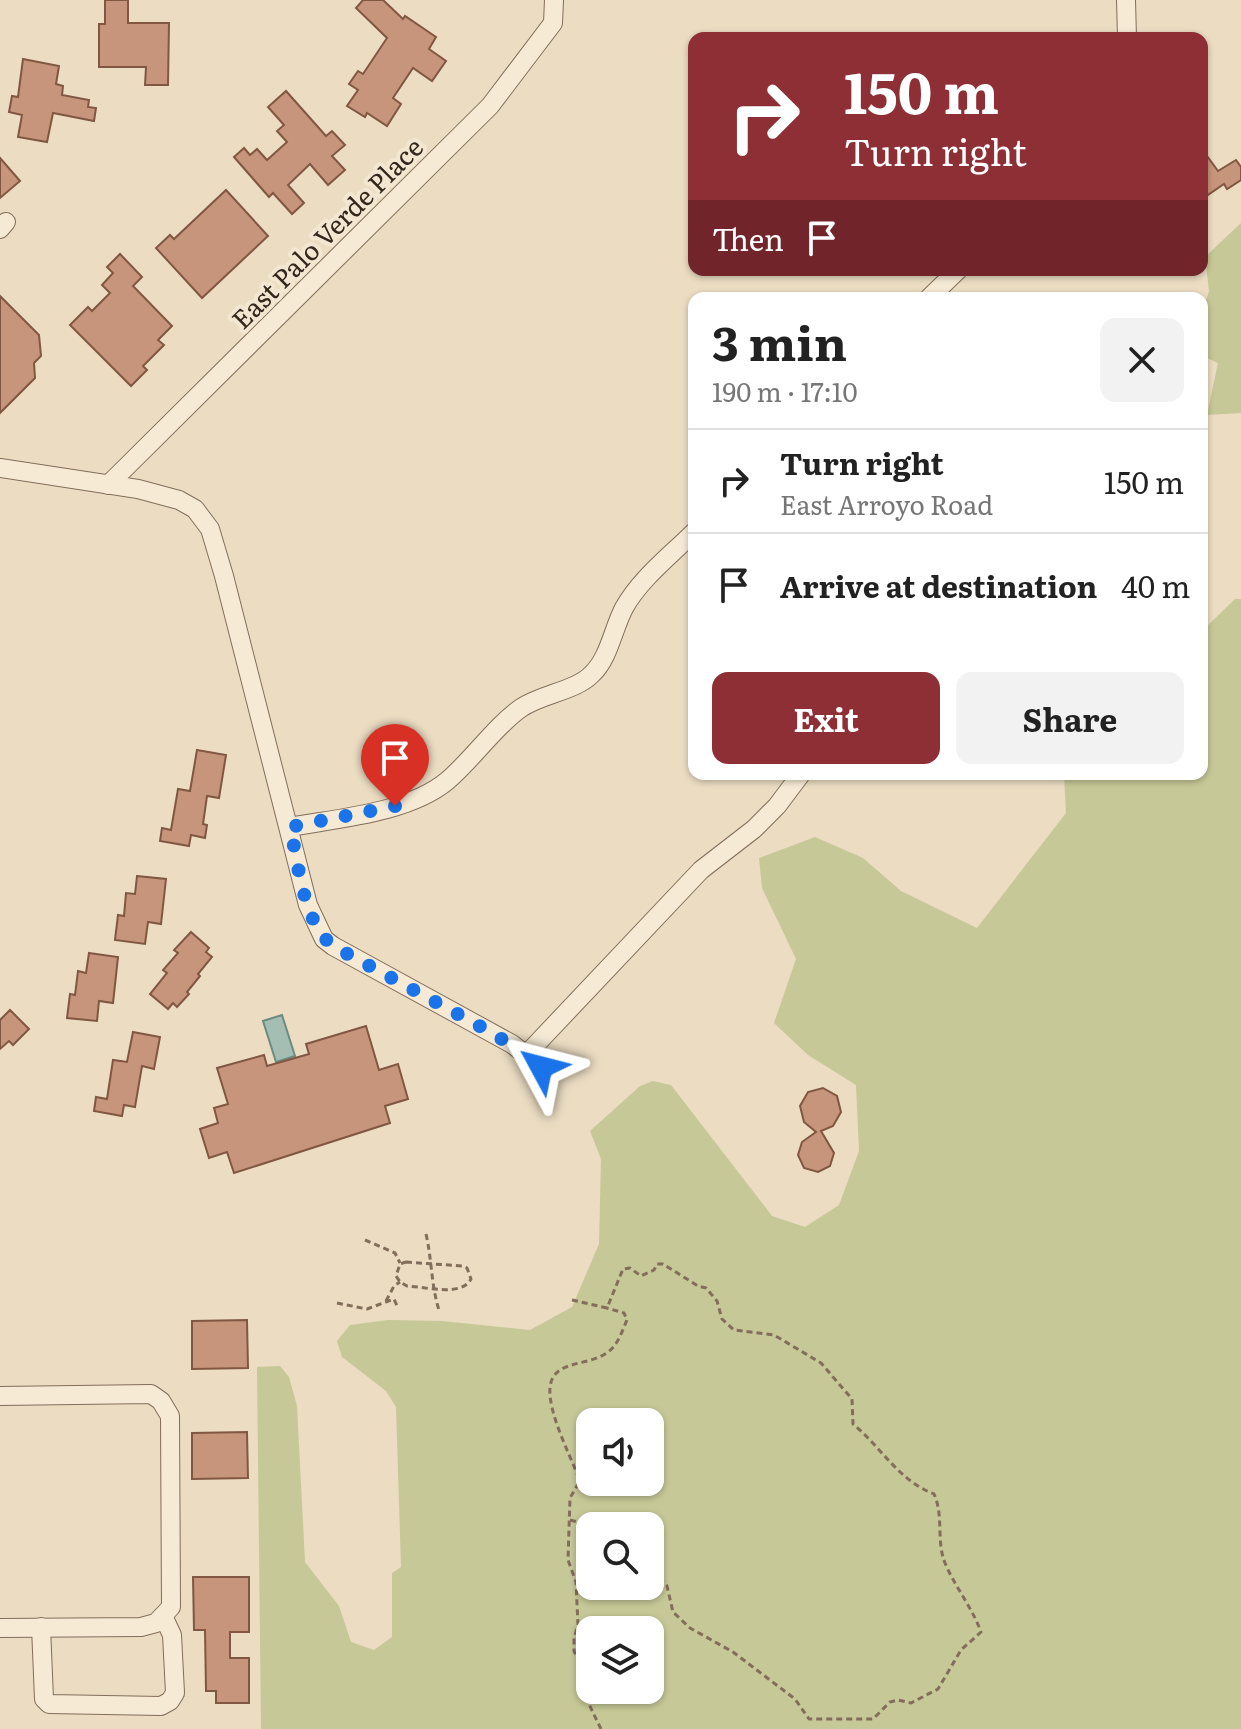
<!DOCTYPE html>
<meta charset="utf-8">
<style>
body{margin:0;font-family:Literata,serif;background:#f2f2f2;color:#222;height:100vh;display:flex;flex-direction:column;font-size:30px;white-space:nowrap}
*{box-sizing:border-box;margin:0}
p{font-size:26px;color:#767676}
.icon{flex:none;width:44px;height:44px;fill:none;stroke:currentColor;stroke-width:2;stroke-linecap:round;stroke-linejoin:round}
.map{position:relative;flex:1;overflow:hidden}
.details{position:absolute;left:688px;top:292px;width:520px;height:488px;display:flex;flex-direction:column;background:#fff;border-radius:16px;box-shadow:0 2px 6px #0004}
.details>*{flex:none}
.banner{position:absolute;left:688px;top:32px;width:520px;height:244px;border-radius:16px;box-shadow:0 2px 6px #0004;background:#8e2f36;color:#fff;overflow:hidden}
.buttons{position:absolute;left:576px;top:1408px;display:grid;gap:16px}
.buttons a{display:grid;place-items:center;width:88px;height:88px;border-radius:16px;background:#fff;box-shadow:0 2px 6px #0004;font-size:40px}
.pin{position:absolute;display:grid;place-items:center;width:68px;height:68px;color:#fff;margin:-82px -34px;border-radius:50% 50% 50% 0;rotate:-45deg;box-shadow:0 0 8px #0007}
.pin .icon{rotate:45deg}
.me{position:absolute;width:88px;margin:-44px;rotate:308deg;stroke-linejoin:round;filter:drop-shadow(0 0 6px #0008)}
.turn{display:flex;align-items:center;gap:28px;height:168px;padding:0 24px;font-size:36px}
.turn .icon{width:104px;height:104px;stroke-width:2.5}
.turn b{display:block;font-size:56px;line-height:68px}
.then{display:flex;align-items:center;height:76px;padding:0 24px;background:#0003;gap:16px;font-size:30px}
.round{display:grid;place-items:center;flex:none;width:84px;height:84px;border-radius:16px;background:#f2f2f2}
.head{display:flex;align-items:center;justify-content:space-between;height:136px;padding:0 24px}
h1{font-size:48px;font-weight:700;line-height:60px}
.button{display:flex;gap:16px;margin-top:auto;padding:16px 24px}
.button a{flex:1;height:92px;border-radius:16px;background:#8e2f36;color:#fff;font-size:32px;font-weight:700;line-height:92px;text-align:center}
.button a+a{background:#f2f2f2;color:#222}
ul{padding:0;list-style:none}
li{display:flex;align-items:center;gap:24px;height:104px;padding:0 24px;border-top:2px solid #e0e0e0}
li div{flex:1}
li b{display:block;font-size:30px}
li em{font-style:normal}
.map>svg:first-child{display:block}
</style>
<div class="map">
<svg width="1241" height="1729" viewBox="0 0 1241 1729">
<rect width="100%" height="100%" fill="#ebdcc2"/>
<!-- green -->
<g fill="#c6c897" fill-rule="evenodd">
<path d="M1241,223v190l-34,2 11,-52 -16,-7v-43l7,-22 -4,-34z"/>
<path d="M1235,599h6v1130h-980l-4,-362 23,-1 9,11 8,29 8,156 34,44 12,36 23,8 18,-13v-64l9,-6 -5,-160 -10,-16 -44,-34 -5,-16 13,-16 38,-5 54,1 88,9 42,-23 27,-63 2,-85 -11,-28 50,-45 13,-5 18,4 101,131 33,11 34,-22 20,-54 -3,-66 -48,-30 -34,-32 22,-64 -34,-71 -3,-30 56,-21 48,21 38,33 76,37 89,-115 -2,-38 138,-1v-143zM650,1422v60h-60v-60zM590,1526h60v60h-60zM590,1630h60v60h-60z"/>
</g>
<!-- water -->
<path fill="#a4beb4" stroke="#6c8b81" stroke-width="2" d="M282,1015l13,41 -19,6 -13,-41z"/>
<!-- building -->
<g fill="#c7957b" stroke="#815742" stroke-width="2">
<path d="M105,0h23v23h41l-1,62h-23l1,-18h-47v-43h6z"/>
<path d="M363,0h20l20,19 2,-3 31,21 -7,12 17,12 -14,20 -19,-13 -20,30 8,6 -14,22 -20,-13 -2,4 -18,-11 11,-16 -9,-6 9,-13 5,3 24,-36 -31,-30z"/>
<path d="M23,59l36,7 -3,18 7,2 -1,9 27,5 -1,7 8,1 -2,13 -41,-8 -6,29 -29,-5 4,-22 -13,-3 3,-16 6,1z"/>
<path d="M286,91l40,45 6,-5 13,14 -13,11 13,14 -17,15 -18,-21 -22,21 16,18 -12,11 -19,-21 -4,4 -35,-40 10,-9 6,7 7,-6 10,11 20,-18 -10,-11 7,-6 -16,-18z"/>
<path d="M1202,149l16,22 18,-11 5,7v13l-14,9 -3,-5 -22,15z"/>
<path d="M0,158l20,23 -20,17z"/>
<path d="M226,190l42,46 -66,62 -46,-50 14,-13 4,4z"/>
<path d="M120,254l22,23 -9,9 39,40 -14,14 6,5 -21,21 4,4 -16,16 -61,-61 18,-18 4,4 18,-18 -8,-8 11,-12 -6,-6z"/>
<path d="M0,296l39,39 2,21 -7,7 1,15 -35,35z"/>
<path d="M197,750l29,5 -7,43 -12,-2 -4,28 4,1 -2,13 -14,-3 -2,11 -29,-5 2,-13 9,2 7,-41 12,2z"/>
<path d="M137,876l29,3 -5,45 -13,-2 -3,22 -30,-4 3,-25 6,1 2,-23 9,1z"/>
<path d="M191,932l18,16 -3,4 6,5 -14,17 2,2 -13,16 2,2 -12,13 -4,-4 -5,6 -18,-15 17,-21 -4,-3 15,-17 -4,-3z"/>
<path d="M89,953l29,4 -5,46 -14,-2 -2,20 -30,-3 3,-24 5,1 3,-24 8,2z"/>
<path d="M10,1010l19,19 -16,16 -4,-4 -9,8v-29z"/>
<path d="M366,1026l13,44 19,-6 10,35 -23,7 5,17 -156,50 -7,-21 -18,6 -9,-29 18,-6 -4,-15 14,-4 -11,-36 47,-13 3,11 42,-12 -3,-10z"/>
<path d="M133,1032l27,5 -6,32 -12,-3 -7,41 -11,-2 -2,11 -28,-5 2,-14 11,2 6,-39 14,2z"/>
<path d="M823,1088l14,8 4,16 -8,14 -12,5 13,22 -4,13 -12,6 -14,-4 -6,-13 4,-13 14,-10 -12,-10 -4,-16 8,-14z"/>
<path d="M247,1320l1,48 -56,1v-48z"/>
<path d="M247,1432l1,46 -56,1v-46z"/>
<path d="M193,1577h56v55h-19v26h19v45h-33v-12h-10l-1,-61h-11z"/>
</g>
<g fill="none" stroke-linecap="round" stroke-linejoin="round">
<defs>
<g id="minor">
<path d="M1126,0l1,38"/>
<path d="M0,229l6,-7"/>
<path d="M929,298l29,-28"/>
<path d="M0,468l138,21 41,11 16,9 15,20 14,47 84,329 16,34 9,7 179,98 29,23"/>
<path d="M108,485l382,-379 63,-83 1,-23"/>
<path d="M290,827c49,-9 118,-14 157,-46 25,-21 49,-56 74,-73 20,-14 55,-17 71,-34 17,-16 21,-45 32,-66 16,-29 46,-52 70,-76"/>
<path d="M526,1055l175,-185 53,-41 23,-23 24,-32"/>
<path d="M0,1396l151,-2 10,7 9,15 1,191 -15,16 -15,4 -141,1"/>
<path d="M41,1627l3,72 5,5 112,2 9,-5 5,-8 -3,-58 -8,-17"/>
</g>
</defs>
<!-- minor casing -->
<use href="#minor" stroke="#836d5b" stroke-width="20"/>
<!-- path -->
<g stroke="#836d5b" stroke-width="3" stroke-dasharray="6 4" stroke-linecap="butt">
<path d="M426,1234c6,26 5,51 13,76"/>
<path d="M365,1240l30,13 5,10"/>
<path d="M406,1262l56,4 5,2 4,11c-9,18 -45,8 -64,7l-7,-4 -4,-6 4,-12z"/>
<path d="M572,1300l35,8 16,-39 7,-1 11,8 13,-6 3,-6h6l35,22 8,2 11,13 5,18 12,11 40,5 47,28 31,36 1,25c29,24 45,56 81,70 10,22 2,47 11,69 10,24 27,44 36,69l-20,18 -23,39 -27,14 -13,-3 -8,2 -17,17h-64l-14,-20 -62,-47 -43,-24 -17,-16 -6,-26 -17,-18"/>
<path d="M386,1301l8,-15 6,-4"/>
<path d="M337,1303l30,6 27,-10 4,9"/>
<path d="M570,1520l23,6"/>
<path d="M601,1729l-16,-33 -4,-31 -7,-14v-13l4,-13 -2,-43 -8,-22 2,-62 8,-14v-8c-9,-23 -30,-64 -28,-88 2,-29 39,-21 58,-36 10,-7 14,-21 19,-32l-3,-7 -17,-5"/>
</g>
<!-- minor -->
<use href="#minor" stroke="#f6ead5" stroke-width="18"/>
</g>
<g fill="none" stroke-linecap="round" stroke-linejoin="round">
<!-- route -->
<path stroke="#1a73e8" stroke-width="14" stroke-dasharray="0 25.2" d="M395,806l-105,21c9,37 12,94 43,119l163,89 45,32"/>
</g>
<g text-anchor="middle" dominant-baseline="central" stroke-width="8" stroke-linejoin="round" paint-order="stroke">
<!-- street labels -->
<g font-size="26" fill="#34271e" stroke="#f3e7d1">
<text transform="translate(326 232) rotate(-45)">East Palo Verde Place</text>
</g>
</g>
</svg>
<div class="buttons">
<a><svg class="icon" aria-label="sound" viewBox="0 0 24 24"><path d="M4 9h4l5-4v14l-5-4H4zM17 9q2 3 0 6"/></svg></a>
<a><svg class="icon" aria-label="search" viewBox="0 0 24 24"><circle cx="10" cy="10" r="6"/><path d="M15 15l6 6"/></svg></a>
<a><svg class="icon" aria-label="layers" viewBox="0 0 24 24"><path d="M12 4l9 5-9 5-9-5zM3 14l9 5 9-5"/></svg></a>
</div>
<div class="pin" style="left:395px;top:806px;background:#d93025"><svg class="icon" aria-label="arrive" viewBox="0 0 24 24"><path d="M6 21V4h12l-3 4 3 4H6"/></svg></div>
<svg class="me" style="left:541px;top:1067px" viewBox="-20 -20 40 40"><path d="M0-17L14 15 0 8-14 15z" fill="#1a73e8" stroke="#fff" stroke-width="4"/></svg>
<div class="banner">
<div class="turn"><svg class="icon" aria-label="right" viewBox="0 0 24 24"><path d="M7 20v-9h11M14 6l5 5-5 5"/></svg><div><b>150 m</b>Turn right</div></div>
<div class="then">Then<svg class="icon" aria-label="arrive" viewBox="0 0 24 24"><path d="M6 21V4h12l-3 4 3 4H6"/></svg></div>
</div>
<section class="details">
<div class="head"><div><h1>3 min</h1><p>190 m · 17:10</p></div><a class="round"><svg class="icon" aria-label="close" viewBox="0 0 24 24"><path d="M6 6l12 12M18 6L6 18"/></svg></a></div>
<ul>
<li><svg class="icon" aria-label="right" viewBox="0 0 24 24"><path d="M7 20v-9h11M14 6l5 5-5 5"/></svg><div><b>Turn right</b><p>East Arroyo Road</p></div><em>150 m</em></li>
<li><svg class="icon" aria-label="arrive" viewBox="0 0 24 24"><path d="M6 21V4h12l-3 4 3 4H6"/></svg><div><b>Arrive at destination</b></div><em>40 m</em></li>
</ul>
<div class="button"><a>Exit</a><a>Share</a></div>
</section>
</div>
